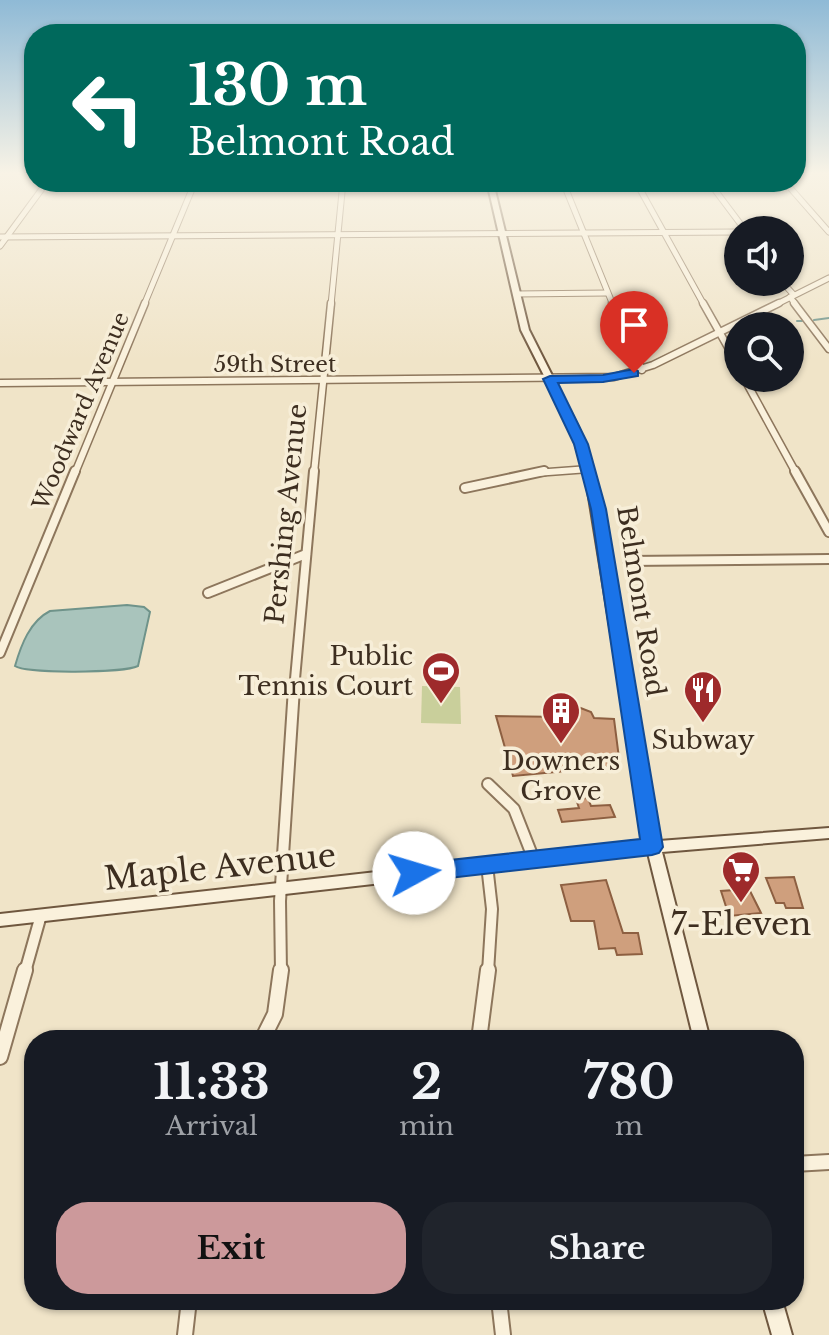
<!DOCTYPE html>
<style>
body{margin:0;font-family:"Libre Baskerville",serif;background:#20242c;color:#f1f3f6;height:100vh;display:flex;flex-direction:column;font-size:30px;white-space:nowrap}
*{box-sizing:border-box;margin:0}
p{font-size:26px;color:#9ea1a6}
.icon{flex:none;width:44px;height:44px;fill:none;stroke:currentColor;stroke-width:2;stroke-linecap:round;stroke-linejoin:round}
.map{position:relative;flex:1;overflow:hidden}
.sheet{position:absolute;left:24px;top:1030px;width:780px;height:280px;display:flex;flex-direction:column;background:#171b24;border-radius:32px;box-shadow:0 2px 6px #0004}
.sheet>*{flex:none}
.banner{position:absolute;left:24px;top:24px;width:782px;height:168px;border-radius:32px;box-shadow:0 2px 6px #0004;background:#00695c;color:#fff;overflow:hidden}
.fabs{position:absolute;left:724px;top:216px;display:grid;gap:16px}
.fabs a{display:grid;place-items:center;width:80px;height:80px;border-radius:50%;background:#171b24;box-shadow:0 2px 6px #0004;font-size:40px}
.pin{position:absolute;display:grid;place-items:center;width:68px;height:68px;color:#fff;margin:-82px -34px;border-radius:50% 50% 50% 0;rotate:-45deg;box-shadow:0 0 8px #0007}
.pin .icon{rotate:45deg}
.me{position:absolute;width:88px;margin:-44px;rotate:84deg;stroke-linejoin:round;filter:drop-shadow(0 0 6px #0008)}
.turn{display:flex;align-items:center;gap:28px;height:168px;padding:0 32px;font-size:36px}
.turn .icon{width:104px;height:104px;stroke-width:2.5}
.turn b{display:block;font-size:56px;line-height:68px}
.eta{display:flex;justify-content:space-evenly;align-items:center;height:136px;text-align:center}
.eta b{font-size:48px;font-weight:700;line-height:56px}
.cta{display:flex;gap:16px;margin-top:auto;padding:16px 32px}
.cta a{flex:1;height:92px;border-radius:32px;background:#cc999b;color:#111;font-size:32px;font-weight:700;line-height:92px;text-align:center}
.cta a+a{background:#20242c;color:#f1f3f6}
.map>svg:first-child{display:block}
</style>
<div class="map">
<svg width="829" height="1335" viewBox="0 0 829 1335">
<rect width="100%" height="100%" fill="#f0e4c8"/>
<!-- green -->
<path fill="#c9cf9b" d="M422,686l38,1 1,37 -40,-1z"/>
<!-- water -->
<path fill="#a9c4bc" stroke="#6f938a" stroke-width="2" d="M127,605l17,2 6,5 -12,54c-15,7 -112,8 -123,0 6,-21 15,-45 35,-55z"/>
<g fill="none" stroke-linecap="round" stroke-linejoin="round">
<!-- stream -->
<g stroke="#6f938a" stroke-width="2">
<path d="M814,320l15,-2"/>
<path d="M797,321h5"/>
</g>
</g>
<!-- building -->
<g fill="#cf9f7d" stroke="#8d5f41" stroke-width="2">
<path d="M578,707l13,5 3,6 20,1 6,47 -107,10 -17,-60 69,1v-5z"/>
<path d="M588,798l3,8 19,-1 5,12 -53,5 -4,-12 21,-2 -3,-9z"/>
<path d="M794,877l9,31h-17l-2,-5h-8l-10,-25z"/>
<path d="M606,880l17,53h15l4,21 -25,1 -2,-7 -16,1 -5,-28h-23l-10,-36z"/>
<path d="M749,889l12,24 -32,3 -8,-25z"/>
</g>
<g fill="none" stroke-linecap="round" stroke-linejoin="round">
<defs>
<g id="minor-far4">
<path d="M563,182l50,123"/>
<path d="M636,182l68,123"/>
<path d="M709,182l36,48"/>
<path d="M785,182l44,50"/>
<path d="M637,184h150"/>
<path d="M0,237l738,-5"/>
<path d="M0,246l47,-64"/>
<path d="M782,282l12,13"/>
<path d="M516,294l91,-1"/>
<path d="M790,297l6,8"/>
<path d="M144,305l51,-123"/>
<path d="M331,305l12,-123"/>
<path d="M775,305l54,-27"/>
</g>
<g id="minor-far3">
<path d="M612,303l30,67"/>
<path d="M703,303l35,62"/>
<path d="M794,303l35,46"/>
<path d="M744,378l52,95"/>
<path d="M0,383l614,-6 39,-12 126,-62"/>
<path d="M75,473l70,-170"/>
<path d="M314,473l17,-170"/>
<path d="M535,473l54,-4"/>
</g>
<g id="minor-far2">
<path d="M795,471l34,61"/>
<path d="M465,488l79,-17"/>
<path d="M628,561l201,-2"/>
<path d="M208,593l98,-39"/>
<path d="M0,653l75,-182"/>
<path d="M294,690l20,-219"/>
</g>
<g id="minor-far1">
<path d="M488,784l26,25 20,51"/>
<path d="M487,865l5,44 -4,63"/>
<path d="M25,972l16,-57"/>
<path d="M281,972l-1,-71 14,-213"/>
</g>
<g id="minor">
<path d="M262,1040l13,-26 6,-44"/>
<path d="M479,1040l9,-70"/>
<path d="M0,1057l25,-87"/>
<path d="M794,1164l35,-2"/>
<path d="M499,1300l4,35"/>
<path d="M185,1335l4,-35"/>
</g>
<g id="secondary">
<path d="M487,182h6l36,148 50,99 17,50 63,362 170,-13v10l-167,14 48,188h-16l-46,-187 -648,73v-12l645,-72 -59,-363 -15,-50 -50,-99z"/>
<path d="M762,1300h20l10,35h-20z"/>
</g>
</defs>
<!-- minor-far4 casing -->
<use href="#minor-far4" stroke="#8d765c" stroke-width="7"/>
<!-- minor-far3 casing -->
<use href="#minor-far3" stroke="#8d765c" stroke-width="9"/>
<!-- minor-far2 casing -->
<use href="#minor-far2" stroke="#8d765c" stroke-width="12"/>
<!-- minor-far1 casing -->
<use href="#minor-far1" stroke="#8d765c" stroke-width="14"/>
<!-- minor casing -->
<use href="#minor" stroke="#8d765c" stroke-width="18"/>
<!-- secondary casing -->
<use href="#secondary" stroke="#6f573f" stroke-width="4"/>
<!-- minor-far4 -->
<use href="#minor-far4" stroke="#faf1dc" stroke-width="5"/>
<!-- minor-far3 -->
<use href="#minor-far3" stroke="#faf1dc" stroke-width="6"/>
<!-- minor-far2 -->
<use href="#minor-far2" stroke="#faf1dc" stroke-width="8"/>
<!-- minor-far1 -->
<use href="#minor-far1" stroke="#faf1dc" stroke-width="10"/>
<!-- minor -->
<use href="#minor" stroke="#faf1dc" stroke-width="14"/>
<!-- secondary -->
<use href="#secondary" fill="#faf1dc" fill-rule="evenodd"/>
</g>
<!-- sky -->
<linearGradient id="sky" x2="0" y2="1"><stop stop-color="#8fbad6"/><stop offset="0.48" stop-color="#f8f3e6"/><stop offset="1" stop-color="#f8f3e6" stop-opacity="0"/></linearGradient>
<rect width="829" height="360" fill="url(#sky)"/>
<!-- route -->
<path fill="#1a73e8" stroke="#114b97" stroke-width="2" d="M634,369l4,2v5l-35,6 -45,1 30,61 18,65 57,338 -4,6 -7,2 -238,27 -8,-3 -3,-6 3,-6 8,-3 226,-25 -49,-330 -17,-65 -31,-65 7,-3 53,-1z"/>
<!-- icons -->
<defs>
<symbol id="stadium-pin" viewBox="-11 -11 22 30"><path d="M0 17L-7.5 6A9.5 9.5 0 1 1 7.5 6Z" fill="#9e2a2b" stroke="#f7eed8"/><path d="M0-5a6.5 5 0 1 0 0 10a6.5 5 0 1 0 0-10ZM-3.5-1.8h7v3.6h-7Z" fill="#fff"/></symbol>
<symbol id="restaurant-pin" viewBox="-11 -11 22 30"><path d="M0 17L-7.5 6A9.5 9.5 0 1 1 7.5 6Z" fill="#9e2a2b" stroke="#f7eed8"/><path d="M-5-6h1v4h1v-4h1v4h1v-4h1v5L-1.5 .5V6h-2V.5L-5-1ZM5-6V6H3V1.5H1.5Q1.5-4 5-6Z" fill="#fff"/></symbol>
<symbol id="building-pin" viewBox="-11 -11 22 30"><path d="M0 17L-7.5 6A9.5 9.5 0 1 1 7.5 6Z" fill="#9e2a2b" stroke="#f7eed8"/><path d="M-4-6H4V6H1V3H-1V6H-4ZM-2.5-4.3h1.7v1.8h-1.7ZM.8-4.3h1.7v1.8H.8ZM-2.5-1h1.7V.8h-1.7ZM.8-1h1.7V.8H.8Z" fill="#fff"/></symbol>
<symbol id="supermarket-pin" viewBox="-11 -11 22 30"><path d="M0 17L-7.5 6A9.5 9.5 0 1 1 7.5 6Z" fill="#9e2a2b" stroke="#f7eed8"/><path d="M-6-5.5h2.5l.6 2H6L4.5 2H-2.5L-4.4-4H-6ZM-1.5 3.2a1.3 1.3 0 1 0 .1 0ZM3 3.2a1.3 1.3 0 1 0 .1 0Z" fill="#fff"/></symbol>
</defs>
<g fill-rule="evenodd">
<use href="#stadium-pin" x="419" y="649" width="44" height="60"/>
<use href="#restaurant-pin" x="681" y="668" width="44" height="60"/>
<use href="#building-pin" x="539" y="689" width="44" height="60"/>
<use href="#supermarket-pin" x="719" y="848" width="44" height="60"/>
</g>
<g text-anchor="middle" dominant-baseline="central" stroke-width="7" stroke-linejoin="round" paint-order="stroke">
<!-- far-street labels -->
<g font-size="22" fill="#3d2e20" stroke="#f7eed8">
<text x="275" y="364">59th Street</text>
<text transform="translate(81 411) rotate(-67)">Woodward Avenue</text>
</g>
<!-- street labels -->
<g font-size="26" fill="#3d2e20" stroke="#f7eed8">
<text transform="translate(286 514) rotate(-84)">Pershing Avenue</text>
<text transform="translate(641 601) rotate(81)">Belmont Road</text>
</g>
<!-- poi labels -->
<g font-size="26" fill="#3d2e20" stroke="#f7eed8">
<text x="413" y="656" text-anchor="end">Public<tspan x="413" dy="30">Tennis Court</tspan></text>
<text x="703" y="740">Subway</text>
<text x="561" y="761">Downers<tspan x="561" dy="30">Grove</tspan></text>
</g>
<!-- near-street labels -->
<g font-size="32" fill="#3d2e20" stroke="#f7eed8">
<text transform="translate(220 867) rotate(-6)">Maple Avenue</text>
</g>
<!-- near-poi labels -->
<g font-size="32" fill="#3d2e20" stroke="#f7eed8">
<text x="741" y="924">7-Eleven</text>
</g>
</g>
</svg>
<div class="fabs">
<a><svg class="icon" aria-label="sound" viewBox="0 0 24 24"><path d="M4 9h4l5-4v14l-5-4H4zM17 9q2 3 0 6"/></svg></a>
<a><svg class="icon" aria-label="search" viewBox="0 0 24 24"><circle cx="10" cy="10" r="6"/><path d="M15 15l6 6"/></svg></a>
</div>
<div class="pin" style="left:634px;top:373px;background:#d93025"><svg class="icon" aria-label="arrive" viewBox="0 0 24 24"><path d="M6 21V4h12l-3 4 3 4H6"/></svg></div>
<svg class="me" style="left:414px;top:873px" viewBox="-20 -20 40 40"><circle r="19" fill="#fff"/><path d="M0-13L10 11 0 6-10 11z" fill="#1a73e8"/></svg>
<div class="banner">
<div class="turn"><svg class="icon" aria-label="left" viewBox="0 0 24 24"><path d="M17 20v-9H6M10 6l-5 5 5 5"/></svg><div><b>130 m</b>Belmont Road</div></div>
</div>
<section class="sheet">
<div class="eta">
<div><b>11:33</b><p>Arrival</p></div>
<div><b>2</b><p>min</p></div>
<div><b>780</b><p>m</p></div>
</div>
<div class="cta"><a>Exit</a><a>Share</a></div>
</section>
</div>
